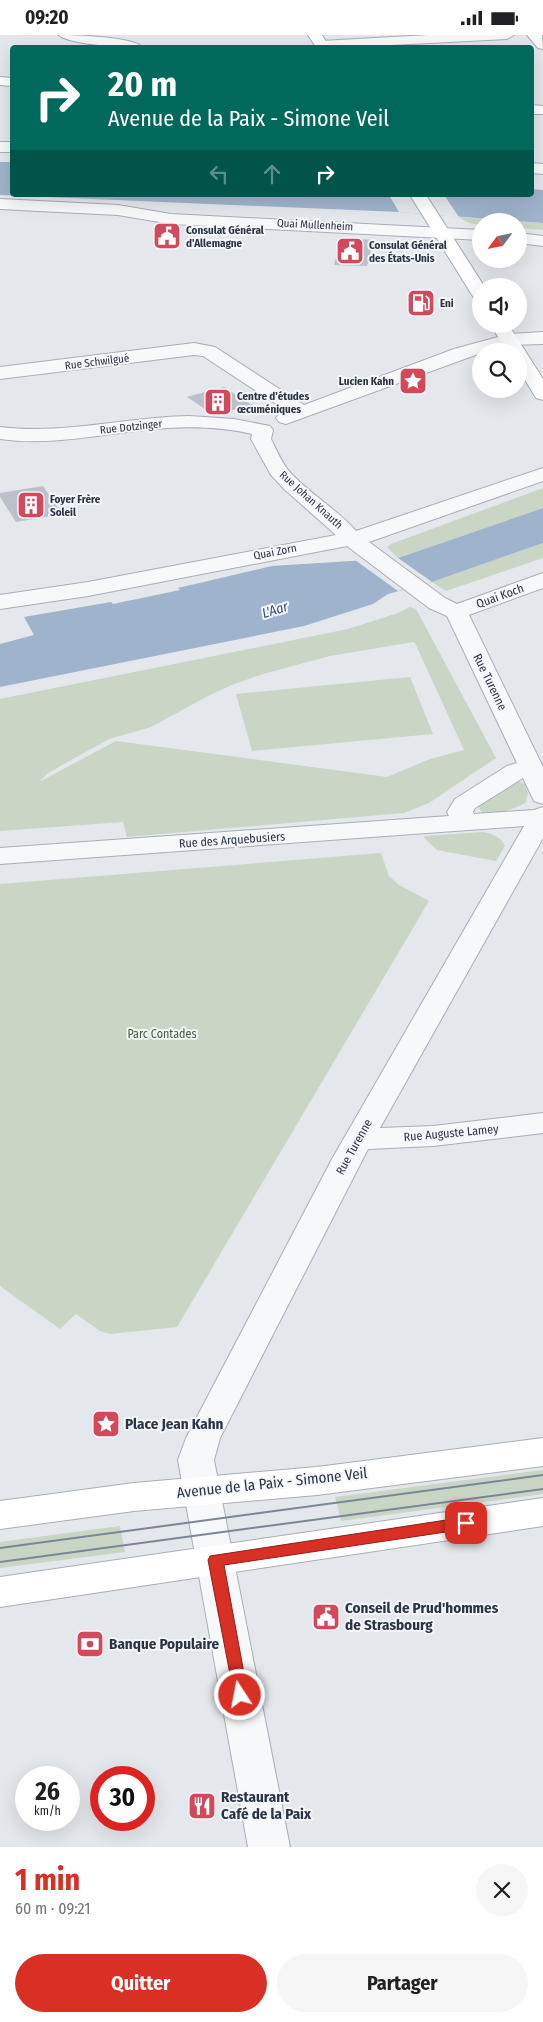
<!DOCTYPE html>
<html lang="fr">
<meta charset="utf-8">
<style>
body{margin:0;font-family:"Fira Sans Condensed",sans-serif;background:#f6f6f6;color:#202124;height:100vh;display:flex;flex-direction:column;font-size:19px;white-space:nowrap}
*{box-sizing:border-box;margin:0}
p{font-size:16px;color:#757577}
.icon{flex:none;width:28px;height:28px;fill:none;stroke:currentColor;stroke-width:2;stroke-linecap:round;stroke-linejoin:round}
.map{position:relative;height:1812px;overflow:hidden}
.side{display:flex;flex-direction:column;background:#fff;flex:1}
.side>*{flex:none}
.guide{position:absolute;left:10px;top:10px;width:524px;height:152px;border-radius:5px;box-shadow:0 5px 20px #0002;background:#00695c;color:#fff;overflow:hidden}
.needle{width:32px;rotate:237deg}
.tools{position:absolute;left:472px;top:178px;display:grid;gap:10px}
.tools a{display:grid;place-items:center;width:55px;height:55px;border-radius:50%;background:#fff;box-shadow:0 5px 20px #0002;font-size:25px}
.speed{position:absolute;left:15px;top:1731px;display:flex;gap:10px;font-size:25px;font-weight:700;text-align:center}
.speed>*{display:grid;place-content:center;width:65px;height:65px;border-radius:50%;background:#fff;box-shadow:0 5px 20px #0002;line-height:1}
.speed small{font-size:12px;font-weight:400}
.speed .limit{border:8px solid #d22;background:#fff;color:#111}
.pin{position:absolute;display:grid;place-items:center;width:42px;height:42px;color:#fff;margin:-21px;border-radius:10px;box-shadow:0 2px 8px #0006}
.me{position:absolute;width:55px;margin:-28px;rotate:349deg;stroke-linejoin:round;filter:drop-shadow(0 0 4px #0008)}
.turn{display:flex;align-items:center;gap:18px;height:105px;padding:0 15px;font-size:22px}
.turn .icon{width:65px;height:65px;stroke-width:2.5}
.turn b{display:block;font-size:35px;line-height:42px}
.lanes{display:flex;align-items:center;height:48px;padding:0 15px;background:#0003;justify-content:center;gap:25px;direction:ltr}
.lanes .off{opacity:.35}
.round{display:grid;place-items:center;flex:none;width:52px;height:52px;border-radius:26px;background:#f6f6f6}
.headline{display:flex;align-items:center;justify-content:space-between;height:85px;padding:0 15px}
h1{font-size:30px;font-weight:700;line-height:38px;color:#d93025}
.primary-button{display:flex;gap:10px;margin-top:auto;padding:10px 15px}
.primary-button a{flex:1;height:58px;border-radius:30px;background:#d93025;color:#fff;font-size:20px;font-weight:700;line-height:58px;text-align:center}
.primary-button a+a{background:#f6f6f6;color:#202124}
.status{display:flex;justify-content:space-between;align-items:center;height:35px;padding:0 25px;background:#fff;direction:ltr}
.status svg{height:14px;fill:currentColor}
.map>svg:first-child{display:block}
</style>
<div class="status"><b>09:20</b><svg viewBox="0 0 49 12"><path d="M0 12V9h3v3zM5 12V6h3v6zM10 12V3h3v9zM15 12V0h3v12zM26 1h20v11H26zM47 4h2v5h-2z"/></svg></div>
<div class="map">
<svg width="543" height="1812" viewBox="0 0 543 1812">
<rect width="100%" height="100%" fill="#e4e7ec"/>
<!-- green -->
<g fill="#c9d6c5" fill-rule="evenodd">
<path d="M459,182l84,6v7l-24,-2v-7h-38v4c-9,-1 -15,-2 -22,-8z"/>
<path d="M543,453v20l-145,50 -11,-11 4,-3z"/>
<path d="M543,508v15l-97,33 -14,-9z"/>
<path d="M410,572l6,2 80,149 -67,45 -25,10 -277,24 -4,-15 -123,9v-132l348,-70 50,-16zM413,607l2,1 49,107 -34,9 -43,18 -271,-36 -77,41 9,-9 61,-34 42,-12 57,-31 26,-12 29,-10 67,-18z"/>
<path d="M410,642l23,57 -181,17 -16,-57z"/>
<path d="M518,746l7,3 3,9 -2,9c-8,6 -34,15 -43,11 -2,-1 -4,-5 -5,-7l1,-3z"/>
<path d="M483,797c10,2 18,5 22,14l-9,15 -59,-11 -12,-11 -1,-3z"/>
<path d="M381,818l8,23 10,9 30,16 -252,426 -67,7 -10,-3 -24,-17 -16,15 -60,-43v-402z"/>
<path d="M543,1435v24l-202,27 -6,-24z"/>
<path d="M120,1491l5,26 -125,16v-26z"/>
</g>
<!-- water -->
<g fill="#9fb4cc">
<path d="M0,127h12v33h519v-6l12,1v33l-144,-11 -399,-17z"/>
<path d="M543,473v35l-111,39 -44,12 -15,10 -69,22 -304,61v-43l34,-9 -10,-18 87,-15 2,2 67,-14 -2,-2 94,-22 126,-8z"/>
</g>
<!-- pier -->
<g fill="#e4e7ec">
<path d="M389,160h55l15,22 -60,-5z"/>
<path d="M398,523l34,24 -34,9 -43,-31z"/>
</g>
<!-- building -->
<g fill="#bbc0ca">
<path d="M341,203l33,2 -7,26 -33,-1z"/>
<path d="M224,352l28,18 -38,10 -27,-18z"/>
<path d="M43,451l19,28 -46,8 -16,-25v-4z"/>
</g>
<g fill="none" stroke-linecap="round" stroke-linejoin="round">
<defs>
<g id="street">
<path d="M59,0c15,0 75,2 83,12 -13,2 -75,-3 -83,-12z"/>
<path d="M429,0h85l-7,4 -154,8h-37l-2,-2 7,-4z"/>
<path d="M527,0h15l1,14 -5,-1z"/>
<rect x="0" y="107" width="12" height="10"/>
<path d="M531,128l12,1v10l-12,-1z"/>
<path d="M0,164l118,6 53,9 310,16v10l-310,-16 -53,-9 -118,-6z"/>
<path d="M519,198l24,3v10l-24,-3z"/>
<path d="M543,297v12l-33,1 -29,6v2l-195,71 -7,-2 -3,-4 3,-4 8,-3 -84,-55 -9,-1 -194,24v-12l194,-24 21,4 89,58 150,-56 55,-15z"/>
<path d="M189,381l45,3 36,7 3,4 -2,9c5,10 10,22 17,31 20,23 48,38 68,61l187,-63v13l-174,61 76,56 12,6 86,-31v15l-74,27 74,152v37l-9,-3 -11,-23 -48,30 -2,4 1,2 60,-4 9,-3v31l-163,290 53,-2 110,-13v20l-110,13 -65,3 -148,289 -6,22 76,387h-42l-70,-387 8,-22 146,-279 192,-333 -524,38v-16l449,-32 -2,-4 8,-13 52,-33 10,-3 -70,-147 -18,-8 -82,-62 -259,50 -88,13v-14l88,-13 248,-47 -52,-46 -13,-14 -20,-36 1,-5c-35,-8 -72,-8 -107,-4 -49,5 -96,16 -145,9v-12c64,8 126,-10 189,-11z"/>
</g>
<g id="secondary">
<path d="M0,42l12,1v8l-12,-1z"/>
<path d="M531,70l12,1v8h-12z"/>
<path d="M543,1403v28l-226,29 -183,16 -134,18v-28l134,-18 183,-16z"/>
<path d="M543,1463v28l-543,81v-30z"/>
</g>
<g id="primary">
<path d="M308,0h14l4,7 7,5h-17z"/>
<path d="M410,160h16l58,91h-3v14l-6,-1 -3,-4z"/>
<path d="M490,289h18l35,55v21l-7,-2 -17,-28v-19h-12z"/>
</g>
</defs>
<!-- street casing -->
<use href="#street" stroke="#a9aeb7" stroke-width="2"/>
<!-- secondary casing -->
<use href="#secondary" stroke="#a9aeb7" stroke-width="2"/>
<!-- primary casing -->
<use href="#primary" stroke="#a3abb8" stroke-width="2"/>
<!-- street -->
<use href="#street" fill="#f7f8fa" fill-rule="evenodd"/>
<!-- secondary -->
<use href="#secondary" fill="#fff" fill-rule="evenodd"/>
<!-- primary -->
<use href="#primary" fill="#fff" fill-rule="evenodd"/>
<!-- tram -->
<g stroke="#7d8696" stroke-width="2">
<path d="M0,1513l543,-73"/>
<path d="M0,1527l543,-73"/>
</g>
</g>
<!-- route -->
<path fill="#d93025" stroke="#8d1f18" d="M466,1482l6,2 2,4 -2,4 -6,2 -242,36 24,130 -2,5 -6,2 -5,-2 -27,-140 2,-4z"/>
<!-- icons -->
<defs>
<symbol id="civic-square" viewBox="-11 -11 22 22"><rect x="-9" y="-9" width="18" height="18" rx="4" fill="#d1495b" stroke="#f4f6f9"/><path d="M-.6-6.5H3V-4.5H.6V-3L4-1V1h2V6H-6V1h2V-1L-.6-3ZM-1.2 2.5V6h2.4V2.5Z" fill="#fff"/></symbol>
<symbol id="fuel-square" viewBox="-11 -11 22 22"><rect x="-9" y="-9" width="18" height="18" rx="4" fill="#d1495b" stroke="#f4f6f9"/><path d="M-5.5-6h7V0h2V4h1.3V-2.5L3-4.5l.8-.8L6-3V5H2.5V1h-1V6h-7ZM-4.2-4.7v3.2H.2V-4.7Z" fill="#fff"/></symbol>
<symbol id="sight-square" viewBox="-11 -11 22 22"><rect x="-9" y="-9" width="18" height="18" rx="4" fill="#d1495b" stroke="#f4f6f9"/><path d="M0-6L1.8-2.2L6-1.7L2.9 1.2L3.7 5.4L0 3.3L-3.7 5.4L-2.9 1.2L-6-1.7L-1.8-2.2Z" fill="#fff"/></symbol>
<symbol id="building-square" viewBox="-11 -11 22 22"><rect x="-9" y="-9" width="18" height="18" rx="4" fill="#d1495b" stroke="#f4f6f9"/><path d="M-4-6H4V6H1V3H-1V6H-4ZM-2.5-4.3h1.7v1.8h-1.7ZM.8-4.3h1.7v1.8H.8ZM-2.5-1h1.7V.8h-1.7ZM.8-1h1.7V.8H.8Z" fill="#fff"/></symbol>
<symbol id="bank-square" viewBox="-11 -11 22 22"><rect x="-9" y="-9" width="18" height="18" rx="4" fill="#d1495b" stroke="#f4f6f9"/><path d="M-6-4H6V4H-6ZM0-2.3a2.3 2.3 0 1 0 0 4.6a2.3 2.3 0 1 0 0-4.6Z" fill="#fff"/></symbol>
<symbol id="restaurant-square" viewBox="-11 -11 22 22"><rect x="-9" y="-9" width="18" height="18" rx="4" fill="#d1495b" stroke="#f4f6f9"/><path d="M-5-6h1v4h1v-4h1v4h1v-4h1v5L-1.5 .5V6h-2V.5L-5-1ZM5-6V6H3V1.5H1.5Q1.5-4 5-6Z" fill="#fff"/></symbol>
</defs>
<g fill-rule="evenodd">
<use href="#civic-square" x="151" y="185" width="32" height="32"/>
<use href="#civic-square" x="334" y="200" width="32" height="32"/>
<use href="#fuel-square" x="405" y="252" width="32" height="32"/>
<use href="#sight-square" x="397" y="330" width="32" height="32"/>
<use href="#building-square" x="202" y="351" width="32" height="32"/>
<use href="#building-square" x="15" y="454" width="32" height="32"/>
<use href="#sight-square" x="90" y="1373" width="32" height="32"/>
<use href="#civic-square" x="310" y="1566" width="32" height="32"/>
<use href="#bank-square" x="74" y="1593" width="32" height="32"/>
<use href="#restaurant-square" x="186" y="1755" width="32" height="32"/>
</g>
<g text-anchor="middle" dominant-baseline="central" stroke-width="4" stroke-linejoin="round" paint-order="stroke">
<!-- far-street labels -->
<g font-size="11" fill="#2b3445" stroke="#f4f6f9">
<text transform="translate(315 190) rotate(3)">Quai Mullenheim</text>
<text transform="translate(97 327) rotate(-7)">Rue Schwilgué</text>
<text transform="translate(131 392) rotate(-6)">Rue Dotzinger</text>
<text transform="translate(311 465) rotate(42)">Rue Johan Knauth</text>
<text transform="translate(275 517) rotate(-11)">Quai Zorn</text>
</g>
<!-- far-poi labels -->
<g font-size="11" font-weight="bold" fill="#2b3445" stroke="#f4f6f9" text-anchor="start">
<text x="186" y="195">Consulat Général<tspan x="186" dy="13">d'Allemagne</tspan></text>
<text x="369" y="210">Consulat Général<tspan x="369" dy="13">des États-Unis</tspan></text>
<text x="440" y="268">Eni</text>
<text x="394" y="346" text-anchor="end">Lucien Kahn</text>
<text x="237" y="361">Centre d'études<tspan x="237" dy="13">œcuméniques</tspan></text>
<text x="50" y="464">Foyer Frère<tspan x="50" dy="13">Soleil</tspan></text>
</g>
<!-- street labels -->
<g font-size="12" fill="#2b3445" stroke="#f4f6f9">
<text transform="translate(500 561) rotate(-20)">Quai Koch</text>
<text transform="translate(490 647) rotate(64)">Rue Turenne</text>
<text transform="translate(232 805) rotate(-4)">Rue des Arquebusiers</text>
<text transform="translate(451 1098) rotate(-5)">Rue Auguste Lamey</text>
<text transform="translate(354 1112) rotate(-61)">Rue Turenne</text>
</g>
<!-- park labels -->
<g font-size="12" fill="#3f6138" stroke="#f4f6f9">
<text x="162" y="999">Parc Contades</text>
</g>
<!-- water labels -->
<g font-size="14" font-style="italic" fill="#34527a" stroke="#f4f6f9">
<text transform="translate(275 575) rotate(-17)">L'Aar</text>
</g>
<!-- near-poi labels -->
<g font-size="15" font-weight="bold" fill="#2b3445" stroke="#f4f6f9" text-anchor="start">
<text x="125" y="1389">Place Jean Kahn</text>
<text x="345" y="1573">Conseil de Prud'hommes<tspan x="345" dy="17">de Strasbourg</tspan></text>
<text x="109" y="1609">Banque Populaire</text>
<text x="221" y="1762">Restaurant<tspan x="221" dy="17">Café de la Paix</tspan></text>
</g>
<!-- near-street labels -->
<g font-size="15" fill="#2b3445" stroke="#f4f6f9">
<text transform="translate(272 1448) rotate(-6)">Avenue de la Paix - Simone Veil</text>
</g>
</g>
</svg>
<div class="tools">
<a><svg class="needle" viewBox="-14 -14 28 28"><path d="M0-13l5 13h-10z" fill="#e53935"/><path d="M0 13l5-13h-10z" fill="#757577"/></svg></a>
<a><svg class="icon" aria-label="sound" viewBox="0 0 24 24"><path d="M4 9h4l5-4v14l-5-4H4zM17 9q2 3 0 6"/></svg></a>
<a><svg class="icon" aria-label="search" viewBox="0 0 24 24"><circle cx="10" cy="10" r="6"/><path d="M15 15l6 6"/></svg></a>
</div>
<div class="speed"><div>26<small>km/h</small></div><div class="limit">30</div></div>
<div class="pin" style="left:466px;top:1488px;background:#d93025"><svg class="icon" aria-label="arrive" viewBox="0 0 24 24"><path d="M6 21V4h12l-3 4 3 4H6"/></svg></div>
<svg class="me" style="left:240px;top:1660px" viewBox="-20 -20 40 40"><circle r="17" fill="#d93025" stroke="#fff" stroke-width="3"/><path d="M0-11L8 9 0 5-8 9z" fill="#fff"/></svg>
<div class="guide">
<div class="turn"><svg class="icon" aria-label="right" viewBox="0 0 24 24"><path d="M7 20v-9h11M14 6l5 5-5 5"/></svg><div><b>20 m</b>Avenue de la Paix - Simone Veil</div></div>
<div class="lanes"><svg class="icon off" aria-label="left" viewBox="0 0 24 24"><path d="M17 20v-9H6M10 6l-5 5 5 5"/></svg><svg class="icon off" aria-label="ahead" viewBox="0 0 24 24"><path d="M12 20V5M6 11l6-6 6 6"/></svg><svg class="icon" aria-label="right" viewBox="0 0 24 24"><path d="M7 20v-9h11M14 6l5 5-5 5"/></svg></div>
</div>
</div>
<section class="side">
<div class="headline"><div><h1>1 min</h1><p>60 m · 09:21</p></div><a class="round"><svg class="icon" aria-label="close" viewBox="0 0 24 24"><path d="M6 6l12 12M18 6L6 18"/></svg></a></div>
<div class="primary-button"><a>Quitter</a><a>Partager</a></div>
</section>
